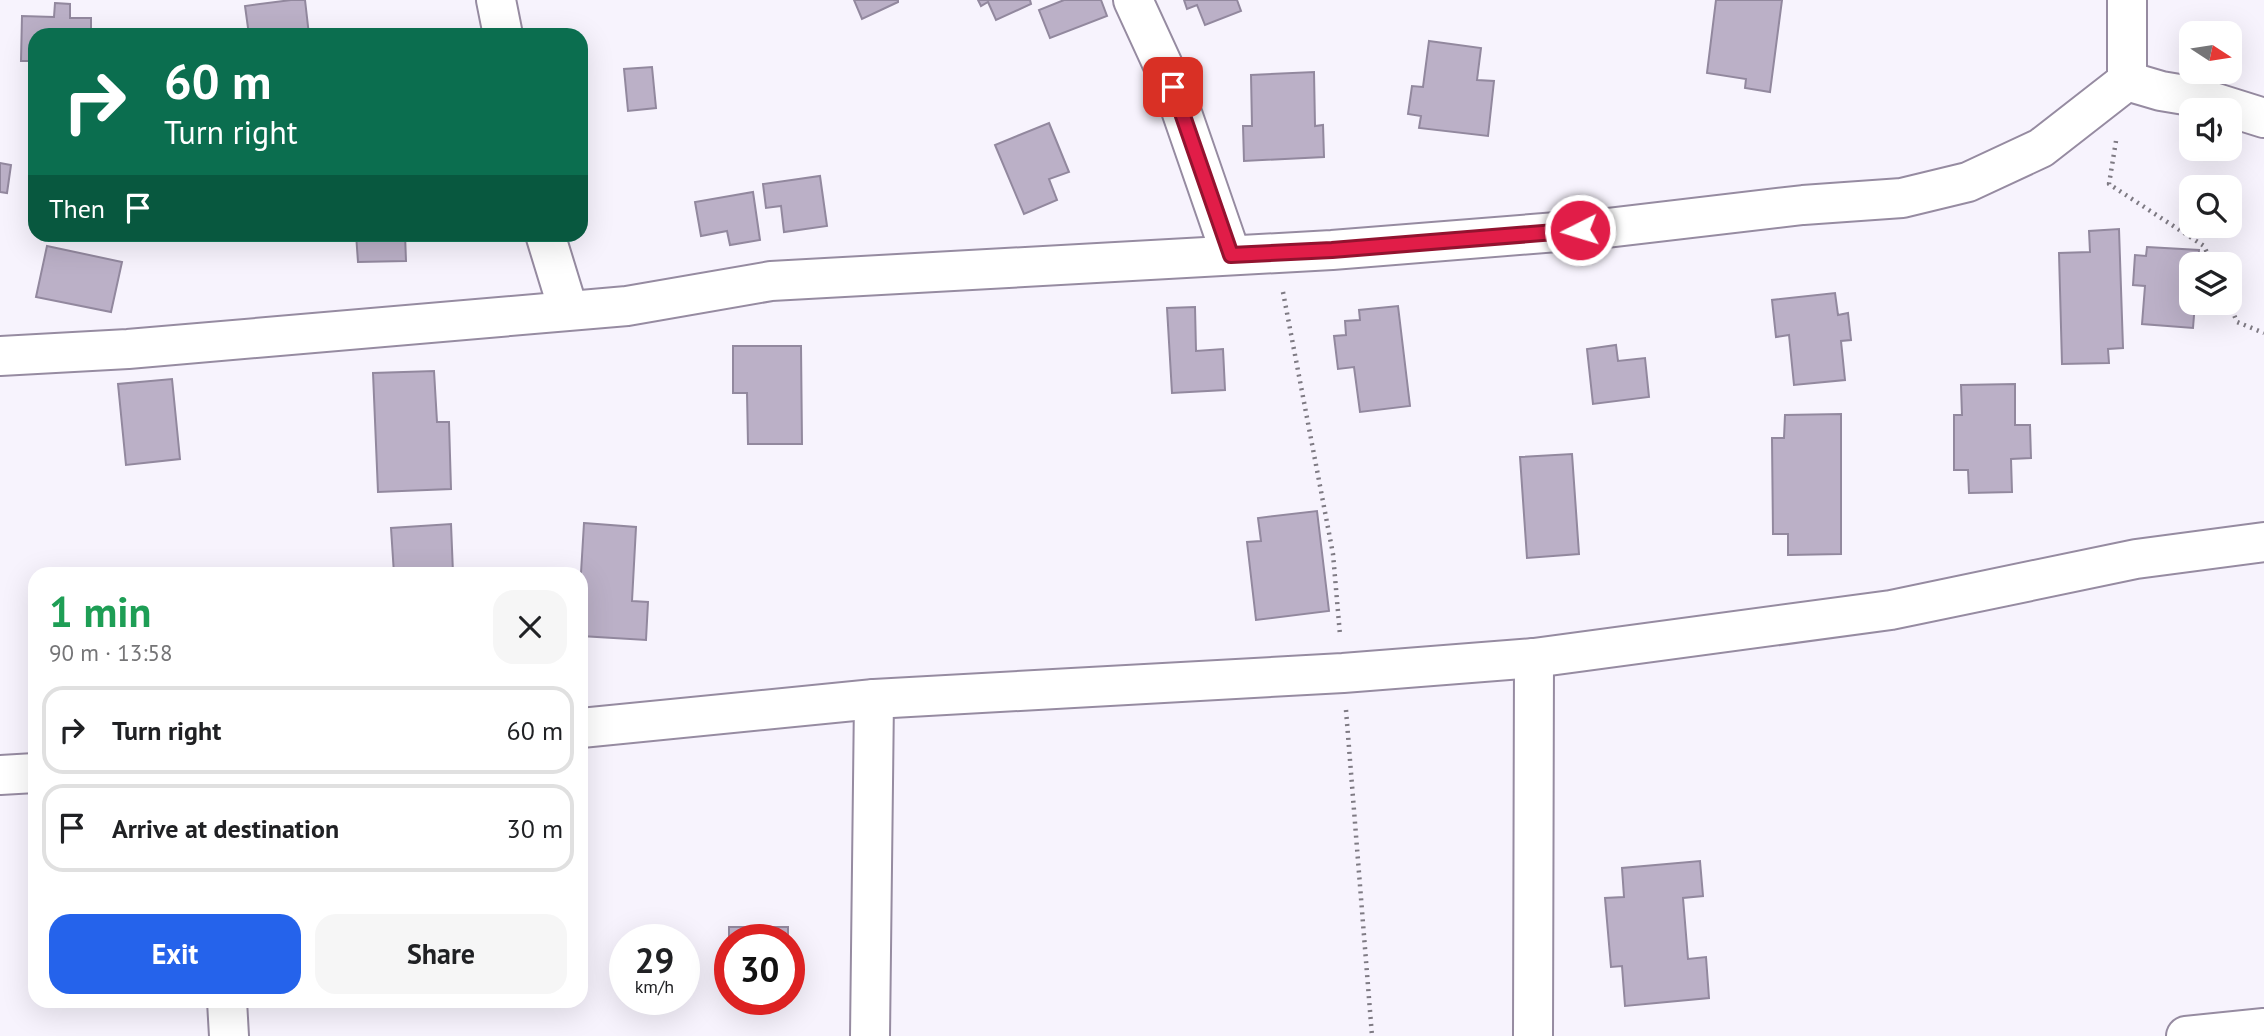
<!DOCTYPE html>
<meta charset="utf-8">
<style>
body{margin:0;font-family:"PT Sans",sans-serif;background:#f6f6f6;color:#202124;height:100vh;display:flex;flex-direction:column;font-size:26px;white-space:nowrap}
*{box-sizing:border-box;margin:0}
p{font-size:23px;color:#757577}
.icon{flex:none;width:38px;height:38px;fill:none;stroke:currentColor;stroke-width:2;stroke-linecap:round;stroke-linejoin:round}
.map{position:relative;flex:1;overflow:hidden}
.sheet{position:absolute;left:28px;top:567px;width:560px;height:441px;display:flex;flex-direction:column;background:#fff;border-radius:21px;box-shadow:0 7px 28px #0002}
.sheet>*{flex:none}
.hud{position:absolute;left:28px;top:28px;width:560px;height:214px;border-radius:21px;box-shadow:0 7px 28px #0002;background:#0b6e4f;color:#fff;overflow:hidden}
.needle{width:46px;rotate:102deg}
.buttons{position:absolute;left:2179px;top:21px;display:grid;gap:14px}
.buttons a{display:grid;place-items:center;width:63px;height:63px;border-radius:14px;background:#fff;box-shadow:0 7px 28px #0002;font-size:35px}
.speed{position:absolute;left:609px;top:924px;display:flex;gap:14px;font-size:35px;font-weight:700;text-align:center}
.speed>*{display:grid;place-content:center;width:91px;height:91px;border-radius:50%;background:#fff;box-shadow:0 7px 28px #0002;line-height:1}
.speed small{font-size:18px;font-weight:400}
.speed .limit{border:10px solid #d22;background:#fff;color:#111}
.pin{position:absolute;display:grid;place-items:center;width:60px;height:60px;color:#fff;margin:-30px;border-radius:14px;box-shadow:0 4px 10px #0006}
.me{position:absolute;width:77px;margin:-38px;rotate:265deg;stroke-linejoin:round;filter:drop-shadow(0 0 5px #0008)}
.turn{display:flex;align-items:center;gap:24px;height:147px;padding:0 21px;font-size:32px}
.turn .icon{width:91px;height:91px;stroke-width:2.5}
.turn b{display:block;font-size:49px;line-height:60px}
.then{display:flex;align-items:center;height:66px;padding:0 21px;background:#0003;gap:14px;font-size:26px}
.round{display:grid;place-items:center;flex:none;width:74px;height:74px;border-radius:21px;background:#f6f6f6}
.headline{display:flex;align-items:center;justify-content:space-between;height:119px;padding:0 21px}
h1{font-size:42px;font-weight:700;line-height:52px;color:#1e9e55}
.action{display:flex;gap:14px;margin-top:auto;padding:14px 21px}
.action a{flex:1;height:80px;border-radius:21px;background:#2563eb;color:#fff;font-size:28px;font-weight:700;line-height:80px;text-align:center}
.action a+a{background:#f6f6f6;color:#202124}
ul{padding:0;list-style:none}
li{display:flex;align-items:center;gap:21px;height:88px;margin:0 14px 10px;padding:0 7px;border:4px solid #e0e0e0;border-radius:21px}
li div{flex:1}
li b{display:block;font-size:26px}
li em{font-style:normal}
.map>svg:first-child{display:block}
</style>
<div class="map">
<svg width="2264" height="1036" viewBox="0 0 2264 1036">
<rect width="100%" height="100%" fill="#f7f3fd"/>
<!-- building -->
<g fill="#bbb0c7" stroke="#92889e" stroke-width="2">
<path d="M291,0h14l4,35h-60l-4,-29z"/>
<path d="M854,0h44v2l-36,17z"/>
<path d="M978,0h52l1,4 -35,16 -8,-18 -7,4z"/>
<path d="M1064,0h37l6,16 -57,22 -11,-28z"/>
<path d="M1184,0h53l4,11 -36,14 -8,-20 -10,4z"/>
<path d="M1716,0h66l-12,92 -25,-4 1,-9 -39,-6z"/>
<path d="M55,3l15,1v14h21v17h-56v26h-14l1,-45 32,1z"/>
<path d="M1429,41l52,7 -4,32 17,1 -6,55 -69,-8 2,-12 -13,-2 4,-28 11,1z"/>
<path d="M652,67l4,41 -28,3 -4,-42z"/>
<path d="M1314,72l1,54 8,-1 1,32 -80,4 -1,-35h9l-1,-51z"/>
<path d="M1049,123l20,49 -20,7 8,21 -33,14 -29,-69z"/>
<path d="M0,163l11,2 -4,28 -7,-1z"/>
<path d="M820,176l7,50 -43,6 -3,-26 -15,2 -3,-24z"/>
<path d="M753,192l7,48 -30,5 -3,-14 -26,5 -6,-34z"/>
<path d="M2119,229l4,119 -15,1 1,14 -47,1 -3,-111 31,-1 -1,-21z"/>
<path d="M356,234h49l1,27 -48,1z"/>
<path d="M47,246l75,16 -11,50 -75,-15z"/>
<path d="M2147,247l52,3 -1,14h-7v39h4l-2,25 -51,-4 3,-38 -12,-1 2,-30 11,1z"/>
<path d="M1835,293l3,22 10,-2 3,27 -10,1 4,39 -51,5 -5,-50 -13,2 -4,-37z"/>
<path d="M1398,306l12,100 -50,6 -6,-45 -16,2 -4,-33 12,-1 -1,-14 15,-1 -1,-10z"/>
<path d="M1195,307l1,44 27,-2 2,41 -53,3 -5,-85z"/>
<path d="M1616,345l2,16 27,-3 4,39 -56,7 -6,-55z"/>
<path d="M733,346h68l1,98h-54l-1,-51h-14z"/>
<path d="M434,371l3,51h12l2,67 -73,3 -5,-119z"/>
<path d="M172,379l8,80 -54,6 -8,-81z"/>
<path d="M2015,384v41h15l1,33 -20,1 1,33 -43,1 -1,-23h-14v-55h8l-1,-30z"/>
<path d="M1841,414v140l-53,1v-21h-15l-1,-96h12l1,-23z"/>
<path d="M1572,454l7,100 -52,4 -7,-101z"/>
<path d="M1317,511l12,100 -73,9 -9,-78 14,-1 -3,-23z"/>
<path d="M584,523l52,4 -4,74 16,1 -2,38 -65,-4v-62h-12l12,-1z"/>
<path d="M451,524l2,49 16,-2 1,3h-76l-3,-46z"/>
<path d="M1700,861l3,35 -20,2 5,61 18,-2 3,41 -84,8 -3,-40 -11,1 -6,-69 19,-1 -2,-29z"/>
<path d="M729,927h59v13h-58l-1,31z"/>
</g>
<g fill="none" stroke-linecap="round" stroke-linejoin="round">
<defs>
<g id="minor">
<path d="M496,0l7,35"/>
<path d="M1133,0l40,87 58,168"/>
<path d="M2127,0v81"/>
<path d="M545,234l23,75"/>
<path d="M0,356l128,-7 499,-43 144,-25 561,-31 275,-22 196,-23 99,-7 66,-16 73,-34 86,-67 34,10 36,6 67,21"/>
<path d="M581,728l293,-29 469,-26 191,-15 357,-48 245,-51 128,-17"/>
<path d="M0,775l35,-2"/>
<path d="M227,1001l2,35"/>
<path d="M870,1036l4,-337"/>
<path d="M1533,1036l1,-378"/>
<path d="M2186,1036l78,-8"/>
</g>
</defs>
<!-- minor casing -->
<use href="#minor" stroke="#968ba1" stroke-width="42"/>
<!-- path -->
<g stroke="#7e7a83" stroke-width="4.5" stroke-dasharray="2 5" stroke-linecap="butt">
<path d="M2116,141l-7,43 95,62 8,18"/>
<path d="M1283,292l50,262 7,81"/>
<path d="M2229,303l8,19 27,11"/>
<path d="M1346,710l26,326"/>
</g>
<!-- minor -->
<use href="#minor" stroke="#fff" stroke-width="38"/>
</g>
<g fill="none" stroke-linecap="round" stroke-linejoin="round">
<defs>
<path id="route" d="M1173,87l58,168 101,-5 248,-20"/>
</defs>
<!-- route casing -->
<use href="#route" stroke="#92132f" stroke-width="18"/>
<!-- route -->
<use href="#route" stroke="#e11d48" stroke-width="12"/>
</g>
</svg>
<div class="buttons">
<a><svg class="needle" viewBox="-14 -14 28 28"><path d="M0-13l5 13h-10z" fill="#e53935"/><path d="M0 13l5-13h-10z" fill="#757577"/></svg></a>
<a><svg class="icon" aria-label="sound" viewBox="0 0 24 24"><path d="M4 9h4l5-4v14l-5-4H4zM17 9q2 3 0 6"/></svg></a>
<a><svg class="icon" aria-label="search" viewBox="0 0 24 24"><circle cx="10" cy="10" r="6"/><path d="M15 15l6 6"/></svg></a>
<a><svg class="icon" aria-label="layers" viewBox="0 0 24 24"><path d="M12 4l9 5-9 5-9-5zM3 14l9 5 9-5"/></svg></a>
</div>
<div class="speed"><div>29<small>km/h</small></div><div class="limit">30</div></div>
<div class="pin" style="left:1173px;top:87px;background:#d93025"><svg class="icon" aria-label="arrive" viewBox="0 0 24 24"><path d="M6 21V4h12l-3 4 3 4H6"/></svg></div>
<svg class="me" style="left:1580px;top:230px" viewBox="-20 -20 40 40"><circle r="17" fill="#e11d48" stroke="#fff" stroke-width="3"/><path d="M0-11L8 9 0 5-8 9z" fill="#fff"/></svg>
<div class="hud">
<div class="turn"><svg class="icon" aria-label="right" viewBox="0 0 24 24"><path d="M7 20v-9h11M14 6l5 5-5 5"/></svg><div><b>60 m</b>Turn right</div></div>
<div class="then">Then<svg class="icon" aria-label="arrive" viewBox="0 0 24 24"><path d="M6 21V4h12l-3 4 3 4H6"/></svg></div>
</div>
<section class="sheet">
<div class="headline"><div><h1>1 min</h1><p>90 m · 13:58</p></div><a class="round"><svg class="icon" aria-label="close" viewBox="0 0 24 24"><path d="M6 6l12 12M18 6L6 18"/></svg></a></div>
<ul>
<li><svg class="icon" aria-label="right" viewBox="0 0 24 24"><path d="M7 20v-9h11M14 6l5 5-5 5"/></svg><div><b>Turn right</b></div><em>60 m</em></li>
<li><svg class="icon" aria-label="arrive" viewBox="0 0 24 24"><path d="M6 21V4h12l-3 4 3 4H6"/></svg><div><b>Arrive at destination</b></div><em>30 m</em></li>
</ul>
<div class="action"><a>Exit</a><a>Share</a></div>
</section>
</div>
